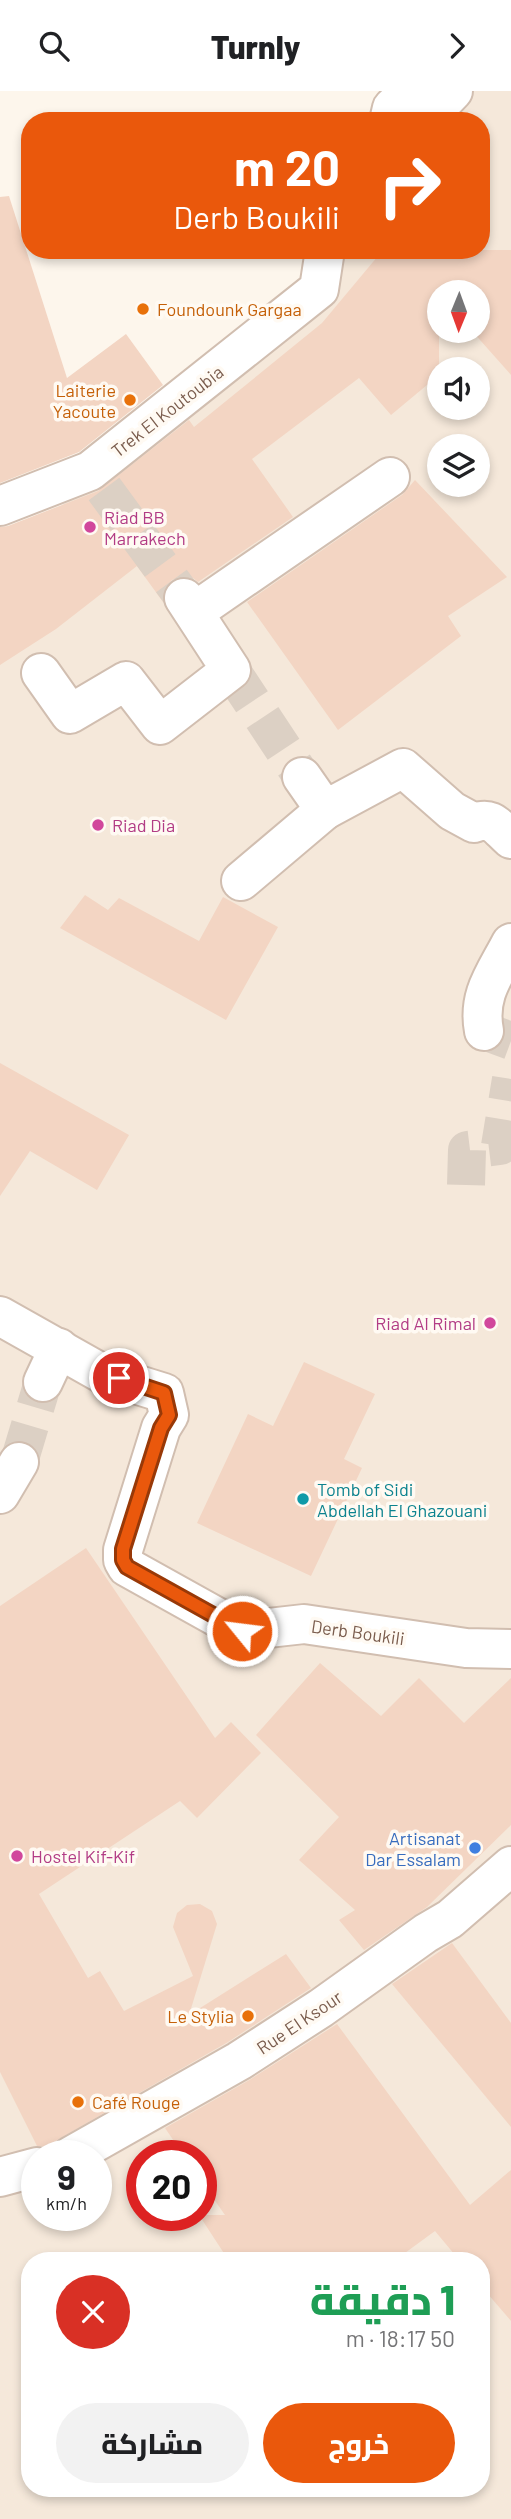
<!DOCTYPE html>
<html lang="ar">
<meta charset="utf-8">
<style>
body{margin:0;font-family:Barlow,Cairo,sans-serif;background:#f2f2f2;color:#202124;direction:rtl;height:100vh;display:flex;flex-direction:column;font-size:26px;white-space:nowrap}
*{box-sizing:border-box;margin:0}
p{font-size:23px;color:#757577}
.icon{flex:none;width:38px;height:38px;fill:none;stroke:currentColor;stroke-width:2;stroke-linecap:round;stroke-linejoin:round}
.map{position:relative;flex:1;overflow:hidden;direction:ltr}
.side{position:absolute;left:21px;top:2161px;width:469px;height:245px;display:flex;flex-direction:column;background:#fff;border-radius:28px;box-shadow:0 4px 10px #0003;direction:rtl}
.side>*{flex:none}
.banner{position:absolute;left:21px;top:21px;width:469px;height:147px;border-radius:28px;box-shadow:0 4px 10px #0003;direction:rtl;background:#ea580c;color:#fff;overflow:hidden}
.needle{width:46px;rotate:181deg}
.controls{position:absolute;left:427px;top:189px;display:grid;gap:14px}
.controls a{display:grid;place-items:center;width:63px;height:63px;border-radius:50%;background:#fff;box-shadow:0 4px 10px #0003;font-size:35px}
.speed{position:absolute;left:21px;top:2049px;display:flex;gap:14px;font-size:35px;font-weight:700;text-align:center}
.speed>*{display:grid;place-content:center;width:91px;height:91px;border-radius:50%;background:#fff;box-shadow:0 4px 10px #0003;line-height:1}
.speed small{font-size:18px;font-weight:400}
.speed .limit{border:10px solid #d22;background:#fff;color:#111}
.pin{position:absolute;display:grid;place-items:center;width:60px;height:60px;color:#fff;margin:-30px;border:4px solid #fff;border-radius:50%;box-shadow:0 2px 7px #0007}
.me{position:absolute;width:77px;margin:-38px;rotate:299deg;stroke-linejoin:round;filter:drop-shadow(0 0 5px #0008)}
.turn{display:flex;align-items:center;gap:24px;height:147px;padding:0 35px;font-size:32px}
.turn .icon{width:91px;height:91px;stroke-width:2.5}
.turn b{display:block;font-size:49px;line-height:60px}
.round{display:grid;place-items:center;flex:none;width:74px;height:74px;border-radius:37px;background:#f2f2f2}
.overview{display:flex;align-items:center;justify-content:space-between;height:119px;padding:0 35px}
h1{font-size:42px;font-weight:800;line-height:52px;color:#1e9e55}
.action{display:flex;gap:14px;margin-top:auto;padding:14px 35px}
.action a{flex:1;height:80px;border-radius:42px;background:#ea580c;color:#fff;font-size:28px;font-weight:800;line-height:80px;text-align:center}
.action a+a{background:#f2f2f2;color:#202124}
header{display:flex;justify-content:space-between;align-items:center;height:91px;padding:0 35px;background:#fff;font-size:32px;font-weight:800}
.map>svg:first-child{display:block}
</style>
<header><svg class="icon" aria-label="forward" viewBox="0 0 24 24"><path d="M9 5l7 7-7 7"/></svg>Turnly<svg class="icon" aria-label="search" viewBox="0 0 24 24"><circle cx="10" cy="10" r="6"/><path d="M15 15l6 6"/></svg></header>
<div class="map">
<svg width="511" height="2428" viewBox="0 0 511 2428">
<rect width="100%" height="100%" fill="#fdf6ec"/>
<!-- residential -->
<path fill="#f5e8da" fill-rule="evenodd" d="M429,0h82v2428h-511v-1983l48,-19 271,-227 6,-40h156v-129h-109zM439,201h39v39h-39zM439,278h39v39h-39zM439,355h39v39h-39zM37,2065h59v59h-59zM142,2065h59v59h-59zM30,2170h451v228h-451z"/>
<!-- building -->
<g fill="#f3d5c3">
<path d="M9,105l58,182 59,-44 37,51 -84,67 -79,31v-286z"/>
<path d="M383,159h128v125l-39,-44h6v-39h-39v83l-48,40 -32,-37 -107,81 41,58 -95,65 -5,-4 -10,-2 -11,4 -8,9 -1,13 -26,-36 -81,63 -56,36v-138l8,-1 90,-35 91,-71 5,7 128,-104z"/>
<path d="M415,389l92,97 -59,39 13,20 -123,94 -91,-128 155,-107z"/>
<path d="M85,804l23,15 11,-12 80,43 24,-44 55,30 -52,93 -166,-92z"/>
<path d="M0,972l129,72 -32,55 -67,-39 -30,45z"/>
<path d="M304,1271l71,32 -31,65 18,9 -51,108 -114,-53 51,-109 25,12z"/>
<path d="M86,1457l129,190 16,-16 30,31 -64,65 -17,-17 -141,93 49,84 12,-7 24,40 69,-35 -20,-49 4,-14 10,-8 13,-1 12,7 5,13 -28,91 97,-61 25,34 -83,54 -183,105 -8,-1 -37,-74v-466z"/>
<path d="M320,1572l61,53 38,-38 45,45 47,-45v147l-84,82 -63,43 -25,-30 16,-10 -56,-50 40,-43 -83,-82z"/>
<path d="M452,1852l59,80v104l-119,-143z"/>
<path d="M337,1933l133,181 41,-35v151l-30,-35v-25h-21l-25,-30 -41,30h-165l-30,-46h26l-24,-34v-25h-17l-19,-28 86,-49z"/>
</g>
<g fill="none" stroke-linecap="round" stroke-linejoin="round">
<!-- minor-tunnel -->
<g stroke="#dcd0c4" stroke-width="38" stroke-dasharray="38 19" stroke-linecap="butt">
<path d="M104,398l80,109"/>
<path d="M231,579l71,107"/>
<path d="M484,940l27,10"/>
<path d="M466,1094l1,-35 33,-4 11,-67"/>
<path d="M19,1371l24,-80"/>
</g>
<defs>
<g id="minor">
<path d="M389,30l3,-13 17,-17"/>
<path d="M424,30l29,-30"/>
<path d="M0,415l90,-35 229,-182 6,-39"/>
<path d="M194,521l196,-135"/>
<path d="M41,582l29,41 56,-33 34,44 71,-55 -47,-72"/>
<path d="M302,686l23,33 78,-42 49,43 22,12c19,-7 23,4 37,16"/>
<path d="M241,790l84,-71"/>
<path d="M484,940c-7,-36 11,-57 27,-88"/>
<path d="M0,1225l103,58 61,19 5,22 -8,13 -38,122v10l4,7 115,64 62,-7 162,24 45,1"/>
<path d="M43,1291l16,-34"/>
<path d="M0,1403l19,-32"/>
<path d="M71,2065l168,-95 82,-53 105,-75 24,-14 61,-53"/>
<path d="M0,2086l37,-10"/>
</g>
</defs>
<!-- minor casing -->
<use href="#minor" stroke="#d1beb0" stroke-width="42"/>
<!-- minor -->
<use href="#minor" stroke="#fff" stroke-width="38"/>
</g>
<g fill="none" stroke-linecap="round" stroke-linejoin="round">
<defs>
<path id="route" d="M119,1287l45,15 5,22 -8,13 -38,121v11l4,7 115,64"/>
</defs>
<!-- route casing -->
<use href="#route" stroke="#983908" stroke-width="18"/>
<!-- route -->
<use href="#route" stroke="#ea580c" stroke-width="12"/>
</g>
<!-- markers -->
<g fill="#e8710a" stroke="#fffaf3" stroke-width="2.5">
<circle cx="143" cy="218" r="7"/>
<circle cx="130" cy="309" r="7"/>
<circle cx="248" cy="1925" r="7"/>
<circle cx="78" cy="2011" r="7"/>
</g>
<g fill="#d1479c" stroke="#fffaf3" stroke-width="2.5">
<circle cx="90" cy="436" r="7"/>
<circle cx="98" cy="734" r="7"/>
<circle cx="490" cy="1232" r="7"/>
<circle cx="17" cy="1765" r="7"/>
</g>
<circle fill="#0f9aa8" stroke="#fffaf3" stroke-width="2.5" cx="303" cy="1408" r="7"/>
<circle fill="#3f7fe0" stroke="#fffaf3" stroke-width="2.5" cx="475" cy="1757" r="7"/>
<g text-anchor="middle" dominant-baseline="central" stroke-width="7" stroke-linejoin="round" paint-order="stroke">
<!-- food labels -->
<g font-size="18" fill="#c56008" stroke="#fffaf3" text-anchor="start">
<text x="157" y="218">Foundounk Gargaa</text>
<text x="116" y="299" text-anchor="end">Laiterie<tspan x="116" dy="21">Yacoute</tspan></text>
<text x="234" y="1925" text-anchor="end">Le Stylia</text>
<text x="92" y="2011">Café Rouge</text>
</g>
<!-- street labels -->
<g font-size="18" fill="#7a5c4d" stroke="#fffaf3">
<text transform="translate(167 320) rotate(-38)">Trek El Koutoubia</text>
<text transform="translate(358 1541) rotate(8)">Derb Boukili</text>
<text transform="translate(299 1931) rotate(-34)">Rue El Ksour</text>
</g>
<!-- hotel labels -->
<g font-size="18" fill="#b23c85" stroke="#fffaf3" text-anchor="start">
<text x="104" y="426">Riad BB<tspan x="104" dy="21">Marrakech</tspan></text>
<text x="112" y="734">Riad Dia</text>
<text x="476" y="1232" text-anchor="end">Riad Al Rimal</text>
<text x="31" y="1765">Hostel Kif-Kif</text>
</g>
<!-- culture labels -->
<g font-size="18" fill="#0d838f" stroke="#fffaf3" text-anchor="start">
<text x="317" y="1398">Tomb of Sidi<tspan x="317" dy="21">Abdellah El Ghazouani</tspan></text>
</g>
<!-- shop labels -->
<g font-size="18" fill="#366cbe" stroke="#fffaf3" text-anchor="end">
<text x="461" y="1747">Artisanat<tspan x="461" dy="21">Dar Essalam</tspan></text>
</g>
</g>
</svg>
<div class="controls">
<a><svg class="needle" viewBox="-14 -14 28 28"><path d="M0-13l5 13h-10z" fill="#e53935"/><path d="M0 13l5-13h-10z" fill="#757577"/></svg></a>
<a><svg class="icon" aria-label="sound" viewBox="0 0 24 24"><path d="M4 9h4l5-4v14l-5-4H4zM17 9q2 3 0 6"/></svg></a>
<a><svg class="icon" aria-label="layers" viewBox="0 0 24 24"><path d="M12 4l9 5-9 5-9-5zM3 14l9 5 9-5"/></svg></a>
</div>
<div class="speed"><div>9<small>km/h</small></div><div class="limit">20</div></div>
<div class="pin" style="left:119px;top:1287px;background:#d93025"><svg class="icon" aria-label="arrive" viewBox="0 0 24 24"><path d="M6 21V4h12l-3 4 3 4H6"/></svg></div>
<svg class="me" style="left:242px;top:1540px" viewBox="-20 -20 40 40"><circle r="17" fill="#ea580c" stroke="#fff" stroke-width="3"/><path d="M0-11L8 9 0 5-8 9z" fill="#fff"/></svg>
<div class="banner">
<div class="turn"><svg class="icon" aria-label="right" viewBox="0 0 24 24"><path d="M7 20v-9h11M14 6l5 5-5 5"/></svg><div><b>20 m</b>Derb Boukili</div></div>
</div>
<section class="side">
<div class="overview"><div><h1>1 دقيقة</h1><p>50 m · 18:17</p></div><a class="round" style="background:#d93025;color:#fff"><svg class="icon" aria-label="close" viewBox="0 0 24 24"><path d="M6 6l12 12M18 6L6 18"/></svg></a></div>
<div class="action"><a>خروج</a><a>مشاركة</a></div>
</section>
</div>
